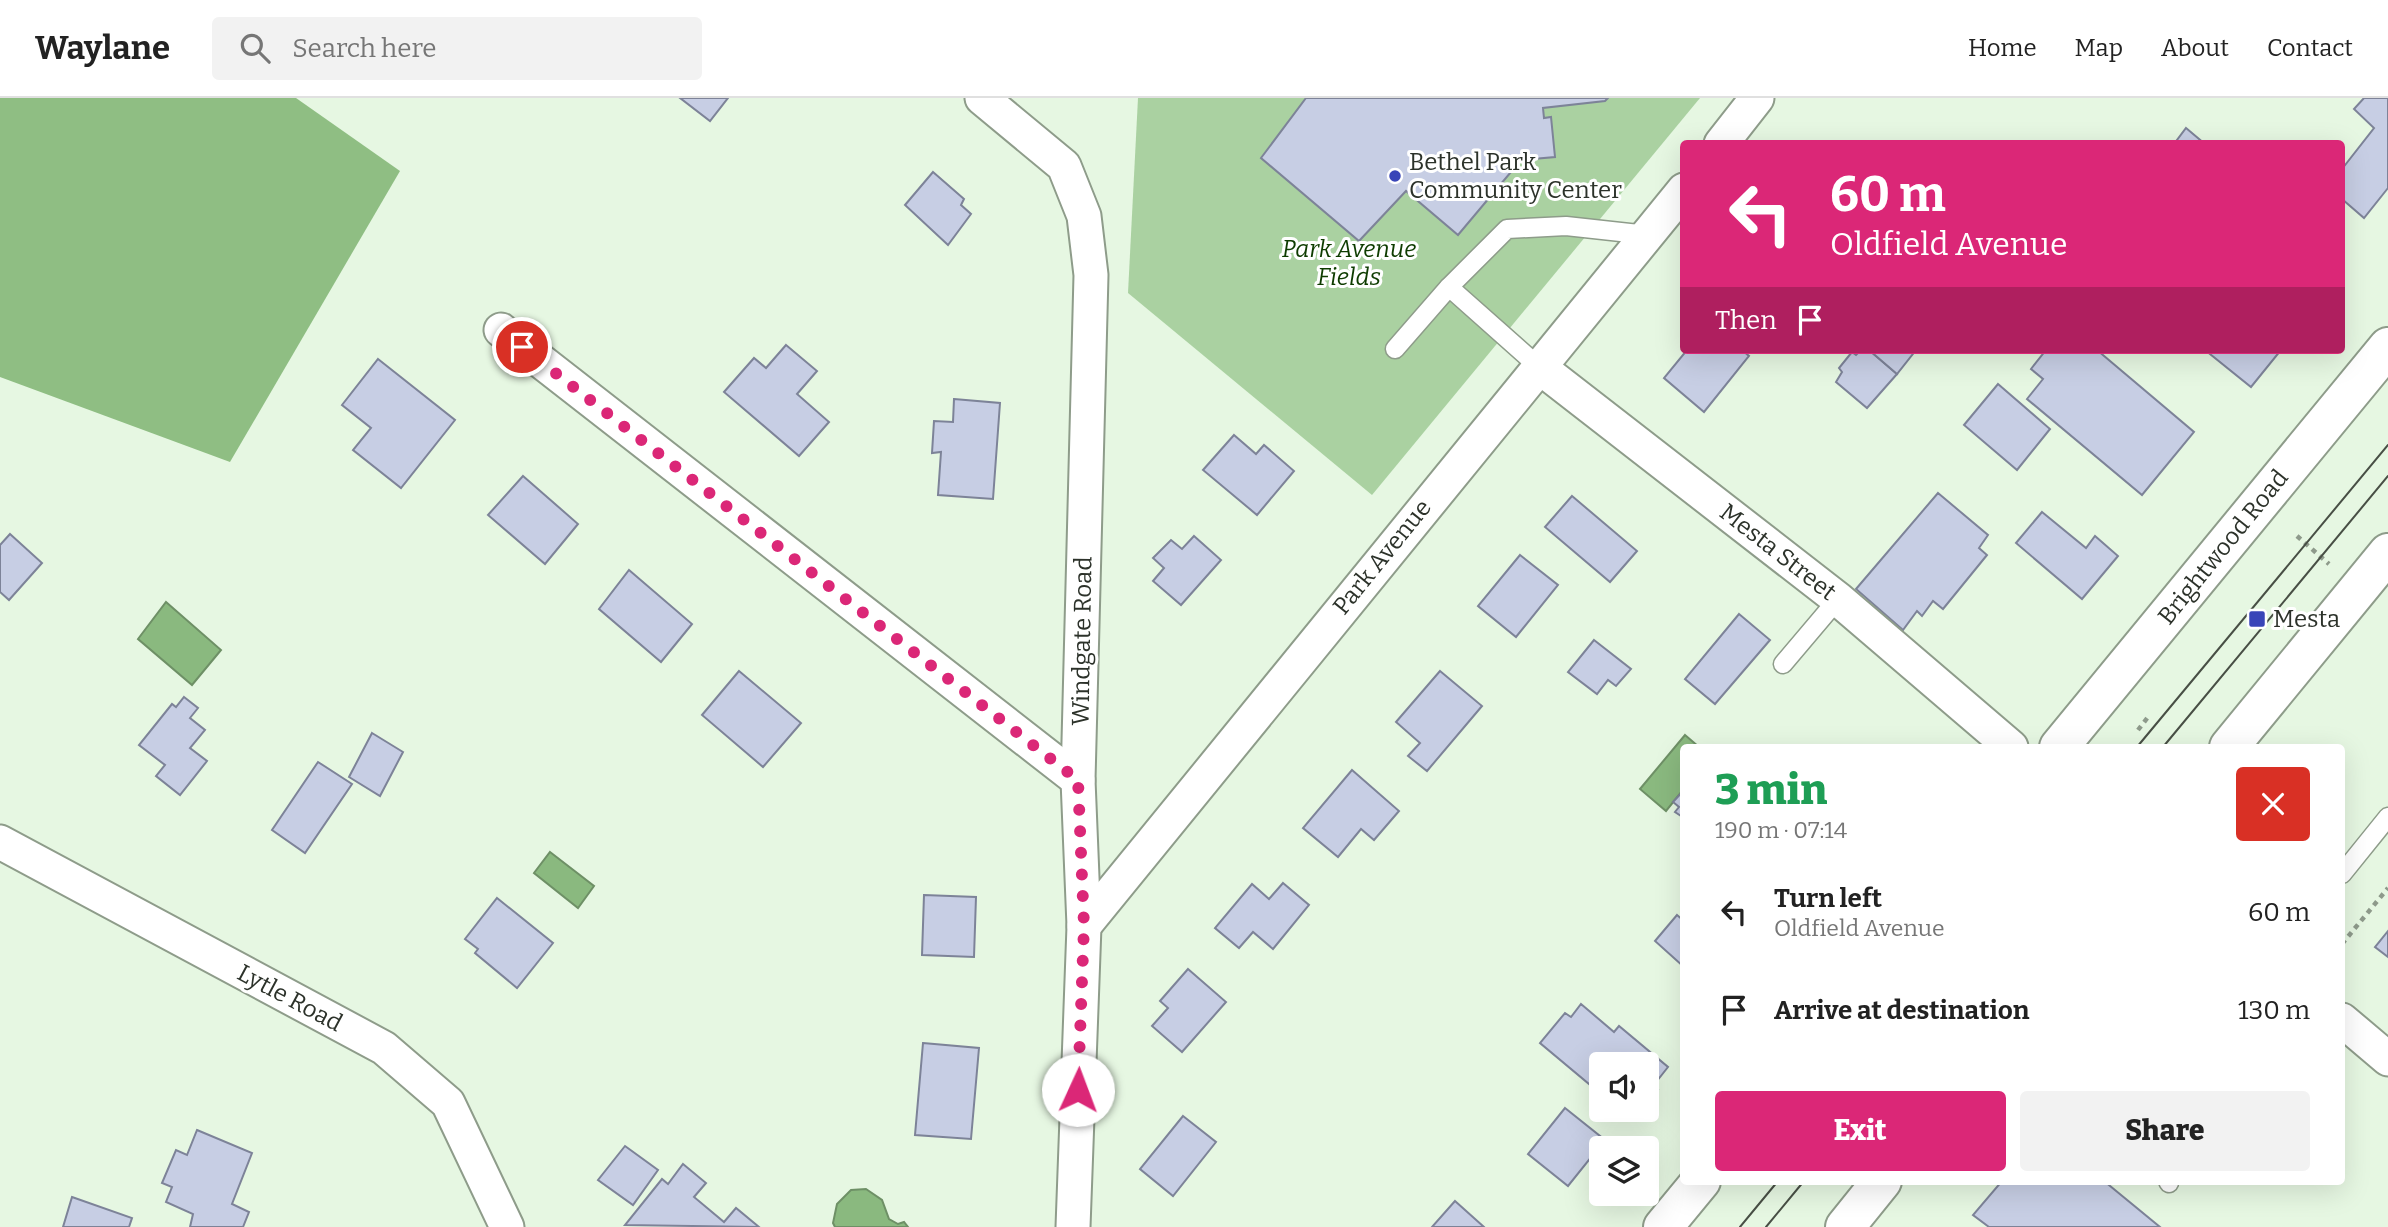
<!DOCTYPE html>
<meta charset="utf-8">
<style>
body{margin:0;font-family:Bitter,serif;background:#f2f2f2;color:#222;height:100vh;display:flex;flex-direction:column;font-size:26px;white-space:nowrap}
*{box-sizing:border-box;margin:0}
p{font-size:23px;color:#767676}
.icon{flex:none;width:38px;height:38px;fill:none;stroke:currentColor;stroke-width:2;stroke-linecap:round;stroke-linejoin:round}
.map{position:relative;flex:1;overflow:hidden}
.details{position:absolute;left:1680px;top:646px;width:665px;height:441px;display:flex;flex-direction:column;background:#fff;border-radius:7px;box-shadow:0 7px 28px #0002}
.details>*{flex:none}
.banner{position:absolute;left:1680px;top:42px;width:665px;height:214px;border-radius:7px;box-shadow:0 7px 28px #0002;background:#db2777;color:#fff;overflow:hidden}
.fabs{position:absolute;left:1589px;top:954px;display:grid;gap:14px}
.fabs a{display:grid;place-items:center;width:70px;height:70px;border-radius:7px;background:#fff;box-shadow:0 7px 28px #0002;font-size:35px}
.pin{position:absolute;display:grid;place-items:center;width:60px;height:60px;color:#fff;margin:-30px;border:4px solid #fff;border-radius:50%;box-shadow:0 2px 7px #0007}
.me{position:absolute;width:77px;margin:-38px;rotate:2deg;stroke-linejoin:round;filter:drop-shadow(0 0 5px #0008)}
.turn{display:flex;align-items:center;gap:24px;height:147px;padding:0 35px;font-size:32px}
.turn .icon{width:91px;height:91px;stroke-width:2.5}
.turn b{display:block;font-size:49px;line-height:60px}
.then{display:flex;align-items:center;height:66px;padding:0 35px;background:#0003;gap:14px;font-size:26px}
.round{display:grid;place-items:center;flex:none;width:74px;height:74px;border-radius:7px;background:#f2f2f2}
.head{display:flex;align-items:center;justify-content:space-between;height:119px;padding:0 35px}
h1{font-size:42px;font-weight:800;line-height:52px;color:#1e9e55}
.cta{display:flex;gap:14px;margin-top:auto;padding:14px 35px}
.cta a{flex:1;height:80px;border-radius:7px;background:#db2777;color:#fff;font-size:28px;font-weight:800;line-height:80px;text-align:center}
.cta a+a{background:#f2f2f2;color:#222}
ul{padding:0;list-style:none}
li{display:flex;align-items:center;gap:21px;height:98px;padding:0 35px}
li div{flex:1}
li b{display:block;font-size:26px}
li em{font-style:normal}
header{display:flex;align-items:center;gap:42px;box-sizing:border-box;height:98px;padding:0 35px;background:#fff;border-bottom:2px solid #e0e0e0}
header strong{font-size:33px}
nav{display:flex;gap:38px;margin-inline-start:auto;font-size:24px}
.search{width:490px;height:63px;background:#f2f2f2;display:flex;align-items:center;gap:18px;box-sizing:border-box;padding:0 24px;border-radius:7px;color:#767676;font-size:26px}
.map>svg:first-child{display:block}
</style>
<header>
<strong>Waylane</strong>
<div class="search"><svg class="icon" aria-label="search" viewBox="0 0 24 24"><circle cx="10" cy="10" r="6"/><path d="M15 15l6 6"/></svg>Search here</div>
<nav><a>Home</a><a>Map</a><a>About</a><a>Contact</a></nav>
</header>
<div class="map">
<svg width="2388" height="1129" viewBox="0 0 2388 1129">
<rect width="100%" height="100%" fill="#e6f7e2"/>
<!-- green -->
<path fill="#aad1a1" d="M1138,0h562l-328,397 -244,-202z"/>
<!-- forest -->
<path fill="#8fbe83" d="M0,0h296l104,73 -170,291 -230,-85z"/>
<!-- water -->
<g fill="#8ab97f" stroke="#6e9066" stroke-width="2">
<path d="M166,504l55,48 -29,35 -54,-46z"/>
<path d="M1685,637l14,12h-15l-1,43 -17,21 -26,-22z"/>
<path d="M550,754l44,34 -16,22 -44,-35z"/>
<path d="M866,1091l16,11 7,19 9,5 6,-2 4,5h-73l-2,-4 4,-19 14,-14z"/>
</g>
<!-- building -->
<g fill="#c7cee4" stroke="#7d8398" stroke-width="2">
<path d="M680,0h48l-18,23z"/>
<path d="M1306,0h302l-3,3 -62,7 1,10 7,-1 4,40 -34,3 -63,75 -52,-44 -47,50 -98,-83z"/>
<path d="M2364,0h24v90l-24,30 -22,-19v-30l32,-41 -20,-19z"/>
<path d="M2186,30l19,16h-31z"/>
<path d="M933,74l31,27 -3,6 10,9 -23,31 -43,-40z"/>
<path d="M786,247l31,26 -20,23 32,28 -30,34 -75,-64 30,-34 12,10z"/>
<path d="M1687,252h55l7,6 -45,56 -40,-34z"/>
<path d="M1861,252h8l28,24 -30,34 -31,-26 6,-10 -3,-4 13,-16 4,3z"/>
<path d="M1869,252h47l-19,24z"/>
<path d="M2046,252h51l97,82 -52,63 -115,-96 16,-20 -12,-10z"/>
<path d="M2205,252h76l-30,37z"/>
<path d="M378,261l77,61 -54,68 -48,-38 18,-22 -29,-23z"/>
<path d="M1998,286l52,45 -33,41 -53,-45z"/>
<path d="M954,301l46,4 -7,96 -55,-4 3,-43 -9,1 2,-32 19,1z"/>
<path d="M1234,337l22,19 8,-9 30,26 -37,44 -54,-45z"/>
<path d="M523,378l55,48 -33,40 -57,-49z"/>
<path d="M1938,395l50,42 -9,13 8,7 -44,54 -10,-8 -11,15 -5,-5 -14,19 -47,-41z"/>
<path d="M1572,398l65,55 -27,31 -65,-55z"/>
<path d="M2042,414l44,36 9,-12 23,20 -36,43 -66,-56z"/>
<path d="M10,436l32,29 -33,37 -9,-8v-47z"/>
<path d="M1194,438l27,24 -40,45 -28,-24 11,-13 -11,-10 18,-18 11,9z"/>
<path d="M1520,457l38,30 -42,52 -38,-31z"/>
<path d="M629,472l63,54 -31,38 -62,-53z"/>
<path d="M1739,516l31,26 -55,64 -30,-25z"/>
<path d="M1594,542l37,29 -15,17 -8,-6 -11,14 -29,-22z"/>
<path d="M739,573l62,52 -38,44 -61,-52z"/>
<path d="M1440,573l42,35 -55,65 -19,-15 12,-13 -24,-21z"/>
<path d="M184,599l14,11 -8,10 15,12 -15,18 17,13 -27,34 -24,-19 9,-11 -26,-20 33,-41 4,3z"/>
<path d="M372,635l31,19 -23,44 -31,-19z"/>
<path d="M318,664l34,22 -47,69 -33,-23z"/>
<path d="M1352,672l47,41 -25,29 -13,-11 -23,28 -35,-29z"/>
<path d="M1684,692v28l-9,-6 4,-5 -6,-5z"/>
<path d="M1283,785l26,22 -36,44 -20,-17 -14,16 -24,-20 37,-44 17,15z"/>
<path d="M924,797l52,2 -2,60 -52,-2z"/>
<path d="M497,800l56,45 -36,45 -42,-35 3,-4 -13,-10z"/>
<path d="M1677,817l7,6v46l-29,-26z"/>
<path d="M2388,833v26l-13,-10z"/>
<path d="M1188,871l38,33 -44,50 -30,-26 16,-18 -8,-7z"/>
<path d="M1581,906l33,28 5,-6 49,41 -15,19 5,4 -11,14v-40h-46v30l-61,-51 25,-30 6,4z"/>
<path d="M923,945l56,5 -8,91 -56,-4z"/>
<path d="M1565,1010l40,32 -37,46 -40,-32z"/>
<path d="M1183,1018l33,26 -43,54 -33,-27z"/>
<path d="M197,1032l55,23 -20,51 17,8 -6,15h-53l3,-13 -27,-12 6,-15 -10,-4 14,-33 11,5z"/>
<path d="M625,1048l33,24 -25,35 -35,-25z"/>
<path d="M683,1066l23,19 -12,14 30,25 12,-14 23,19 -134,-2 37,-46 6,5z"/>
<path d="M2002,1083h102l56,46h-171l-16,-12z"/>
<path d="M72,1099l60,21 -3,9h-66z"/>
<path d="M1455,1103l29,26h-52z"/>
</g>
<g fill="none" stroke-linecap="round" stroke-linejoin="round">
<defs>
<g id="service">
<path d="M1449,189l89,79"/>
<path d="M1395,251l54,-62 58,-58 59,-3 82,9"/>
<path d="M1783,566l55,-65"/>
<path d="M2342,776l46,-57"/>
<path d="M2168,1083l1,2"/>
</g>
<g id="minor">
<path d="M982,0l82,68 20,50 7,59 -13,505 6,146 -11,301"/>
<path d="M1721,46l36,-46"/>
<path d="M501,232l577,450"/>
<path d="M1538,268l300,233 173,148"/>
<path d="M0,744l384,206 64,55 59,124"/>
<path d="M1084,828l600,-736"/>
<path d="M2342,922l46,39"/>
</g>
<g id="tertiary">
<path d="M2059,649l329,-400"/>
<path d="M2229,649l159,-194"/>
<path d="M1663,1129l38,-46"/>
<path d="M1845,1129l37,-46"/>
</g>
</defs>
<!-- service casing -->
<use href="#service" stroke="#8e9c8a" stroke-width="21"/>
<!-- minor casing -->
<use href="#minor" stroke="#8e9c8a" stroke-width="37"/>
<!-- tertiary casing -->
<use href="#tertiary" stroke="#8e9c8a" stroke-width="42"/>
<!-- path -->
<g stroke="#8e9a8b" stroke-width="4.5" stroke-dasharray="5 5" stroke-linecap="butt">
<path d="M2297,438l32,28"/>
<path d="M2138,632l10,-13"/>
<path d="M2342,846l46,-56"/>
</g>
<!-- service -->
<use href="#service" stroke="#fff" stroke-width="18"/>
<!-- minor -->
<use href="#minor" stroke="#fff" stroke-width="33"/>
<!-- tertiary -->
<use href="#tertiary" stroke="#fff" stroke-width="38"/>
<!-- tram -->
<g stroke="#484f45" stroke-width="2">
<path d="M2137,649l251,-302"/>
<path d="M2163,649l225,-271"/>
<path d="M1740,1129l38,-46"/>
<path d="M1766,1129l38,-46"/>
</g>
</g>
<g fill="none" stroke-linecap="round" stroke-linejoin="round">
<!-- route -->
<path stroke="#db2777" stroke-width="12" stroke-dasharray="0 21.6" d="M522,249l556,433 6,146 -6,164"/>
</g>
<!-- markers -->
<g fill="#3945b8" stroke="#fff" stroke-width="2.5">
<circle cx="1395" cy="78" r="7"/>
<rect x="2248" y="512" width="18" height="18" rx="3.5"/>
</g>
<g text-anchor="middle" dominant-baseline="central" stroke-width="6" stroke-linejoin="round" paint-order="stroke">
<!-- poi labels -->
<g font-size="24" fill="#2c322a" stroke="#fff" text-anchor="start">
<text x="1409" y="64">Bethel Park<tspan x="1409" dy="28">Community Center</tspan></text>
<text x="2273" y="521">Mesta</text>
</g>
<!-- park labels -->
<g font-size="24" font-style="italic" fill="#0e3c00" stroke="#fff">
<text x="1349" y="151">Park Avenue<tspan x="1349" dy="28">Fields</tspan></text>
</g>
<!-- street labels -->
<g font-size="24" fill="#2c322a" stroke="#fff">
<text transform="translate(2223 449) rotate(-51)">Brightwood Road</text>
<text transform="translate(1778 454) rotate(38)">Mesta Street</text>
<text transform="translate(1382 459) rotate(-51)">Park Avenue</text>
<text transform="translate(1082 543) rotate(-89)">Windgate Road</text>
<text transform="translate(290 900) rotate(28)">Lytle Road</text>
</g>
</g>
</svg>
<div class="fabs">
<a><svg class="icon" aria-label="sound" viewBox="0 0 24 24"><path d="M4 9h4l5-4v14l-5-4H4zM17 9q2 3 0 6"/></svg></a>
<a><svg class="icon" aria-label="layers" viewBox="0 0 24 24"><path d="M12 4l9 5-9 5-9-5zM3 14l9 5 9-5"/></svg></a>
</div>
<div class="pin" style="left:522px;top:249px;background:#d93025"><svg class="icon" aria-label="arrive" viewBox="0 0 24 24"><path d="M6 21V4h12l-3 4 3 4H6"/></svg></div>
<svg class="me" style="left:1078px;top:992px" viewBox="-20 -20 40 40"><circle r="19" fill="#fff"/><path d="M0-13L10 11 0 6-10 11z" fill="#db2777"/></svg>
<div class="banner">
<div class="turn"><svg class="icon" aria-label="left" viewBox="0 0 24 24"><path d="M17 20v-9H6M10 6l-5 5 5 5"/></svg><div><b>60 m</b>Oldfield Avenue</div></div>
<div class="then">Then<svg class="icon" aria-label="arrive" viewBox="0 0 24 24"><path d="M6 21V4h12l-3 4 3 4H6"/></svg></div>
</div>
<section class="details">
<div class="head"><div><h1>3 min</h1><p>190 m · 07:14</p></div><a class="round" style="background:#d93025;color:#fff"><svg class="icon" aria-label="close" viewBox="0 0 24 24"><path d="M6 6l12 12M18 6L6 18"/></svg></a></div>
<ul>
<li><svg class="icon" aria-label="left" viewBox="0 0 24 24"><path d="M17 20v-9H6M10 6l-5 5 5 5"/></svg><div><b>Turn left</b><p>Oldfield Avenue</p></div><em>60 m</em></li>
<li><svg class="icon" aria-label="arrive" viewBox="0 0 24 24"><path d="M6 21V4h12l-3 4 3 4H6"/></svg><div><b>Arrive at destination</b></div><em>130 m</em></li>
</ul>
<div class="cta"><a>Exit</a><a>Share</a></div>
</section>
</div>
